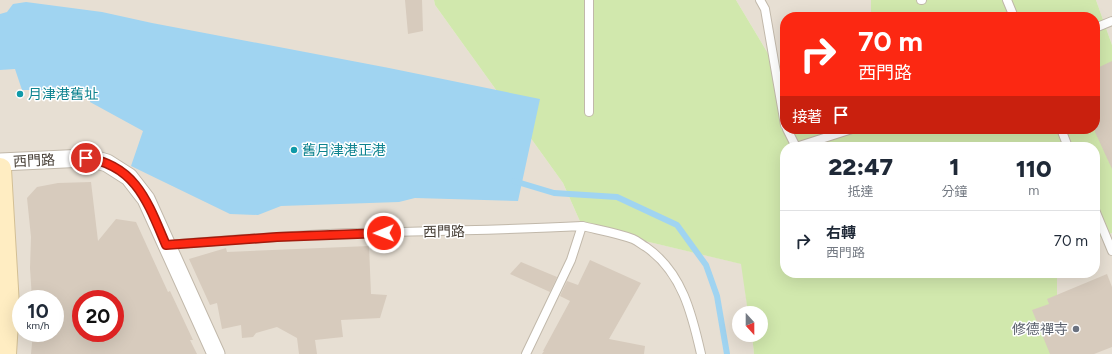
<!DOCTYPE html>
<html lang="zh-TW">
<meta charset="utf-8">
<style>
body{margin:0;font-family:Figtree,"Noto Sans TC",sans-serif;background:#f6f6f7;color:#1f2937;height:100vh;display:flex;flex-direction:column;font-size:15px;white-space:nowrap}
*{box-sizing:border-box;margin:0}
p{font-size:13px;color:#747a83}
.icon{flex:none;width:22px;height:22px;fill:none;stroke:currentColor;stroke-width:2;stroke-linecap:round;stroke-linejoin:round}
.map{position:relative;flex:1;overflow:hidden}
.details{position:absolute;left:780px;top:142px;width:320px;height:136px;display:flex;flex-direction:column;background:#fff;border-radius:16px;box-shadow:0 4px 16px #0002}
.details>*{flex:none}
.hud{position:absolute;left:780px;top:12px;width:320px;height:122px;border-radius:16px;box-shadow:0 4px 16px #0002;background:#fc2812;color:#fff;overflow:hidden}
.needle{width:26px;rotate:159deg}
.controls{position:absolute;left:732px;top:306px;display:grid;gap:8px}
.controls a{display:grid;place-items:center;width:36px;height:36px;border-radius:50%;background:#fff;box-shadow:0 4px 16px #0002;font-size:20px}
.speed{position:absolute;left:12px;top:290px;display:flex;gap:8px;font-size:20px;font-weight:700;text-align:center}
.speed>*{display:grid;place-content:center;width:52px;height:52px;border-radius:50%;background:#fff;box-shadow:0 4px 16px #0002;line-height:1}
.speed small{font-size:10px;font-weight:400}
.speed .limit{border:6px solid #d22;background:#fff;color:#111}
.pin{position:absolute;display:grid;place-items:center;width:34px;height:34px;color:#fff;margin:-17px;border:2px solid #fff;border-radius:50%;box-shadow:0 1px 4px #0007}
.me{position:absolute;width:44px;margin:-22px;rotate:269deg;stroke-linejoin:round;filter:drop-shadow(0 0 3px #0008)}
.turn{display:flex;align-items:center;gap:14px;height:84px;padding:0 12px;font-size:18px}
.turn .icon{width:52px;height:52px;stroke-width:2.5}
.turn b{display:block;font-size:28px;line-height:34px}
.then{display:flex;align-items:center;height:38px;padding:0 12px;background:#0003;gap:8px;font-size:15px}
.eta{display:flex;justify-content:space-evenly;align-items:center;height:68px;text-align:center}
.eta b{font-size:24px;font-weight:800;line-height:28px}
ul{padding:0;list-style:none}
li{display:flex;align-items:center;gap:12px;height:60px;padding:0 12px;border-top:1px solid #e0e1e3}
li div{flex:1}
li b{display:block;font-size:15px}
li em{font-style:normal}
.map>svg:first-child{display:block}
</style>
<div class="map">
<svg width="1112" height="354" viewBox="0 0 1112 354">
<rect width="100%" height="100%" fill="#f3eee5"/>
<!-- residential -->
<g fill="#e7dfd3" fill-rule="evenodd">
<path d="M0,0h434l1,5 128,178 19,43 160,38 6,49h-9v22h13l2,19h-754zM21,299h34v34h-34zM81,299h34v34h-34z"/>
<path d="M736,0h135v17h-86v65z"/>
<path d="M1096,0h16v45z"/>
<path d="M1112,233v121h-49l-6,-30v-51h38v-34z"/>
</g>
<!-- green -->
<path fill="#d1e8ad" d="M434,0h302l49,82v47h310v-112h-224v-17h225l16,45v188l-17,6v-92h-310v126h272v51l6,30h-309l-2,-19h9v-22h-13l-7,-49 -159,-38 -19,-43 -128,-178z"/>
<!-- water -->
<path fill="#a0d4f1" d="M26,2l76,10 50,11 237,45 151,31 -22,102 -103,-3 -16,4 -118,4 -23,9 -28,-1 -99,-48 12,-35 -53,-29 2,-12h-70l-7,-21 -15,1v-56l7,-2 6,-8z"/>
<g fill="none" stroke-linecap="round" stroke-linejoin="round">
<!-- stream -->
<path stroke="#a0d4f1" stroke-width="6" d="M514,181l40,12 63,4 60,28 29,40 11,31 10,58"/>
</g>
<!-- building -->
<g fill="#d7cbbd" fill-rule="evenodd">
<path d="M405,0h17l1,31 -15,3z"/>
<path d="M1112,61v108l-17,-37v-63z"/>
<path d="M91,182l7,59 18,-22 20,3 32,70 2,-1 23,49h-3l7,14h-166l2,-21h22v-34h-23l-2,-31 1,-31 -4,-39 10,-11 21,-4zM81,299h34v34h-34z"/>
<path d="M369,246l2,48 16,1 -7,23 -39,2 2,17 -28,3 2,14h-18l-2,-16 -20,-11 -21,6 -3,4 -11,1 -1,-13 -19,4 -5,-26 -7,2 -21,-46 37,-11 1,4z"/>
<path d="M590,260l51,23 -32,56 36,7 -1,8h-102l2,-3h-1l27,-50 -10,-5 7,-15 11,4z"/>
<path d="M521,262l36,15 -7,15 -40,-18z"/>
<path d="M1107,274l5,13v60l-18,7h-44l-18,-44 17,-6 -2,-5z"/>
</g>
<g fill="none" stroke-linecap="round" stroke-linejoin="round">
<defs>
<g id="lane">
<path d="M589,0v112"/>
<path d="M760,0l5,9 20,116"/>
<path d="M921,0h1"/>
<path d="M1007,0l7,17"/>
<path d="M1095,28l17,-7"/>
<path d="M787,129l9,18 56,-18"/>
<path d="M1061,129l7,18"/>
<path d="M1095,210l17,41"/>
<path d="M582,226c17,4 35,7 51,13 5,2 9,6 13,8 36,25 46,67 55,107"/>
<path d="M166,245c63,-5 125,-10 188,-12 76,-2 152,-3 228,-7l-11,34 -45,94"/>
</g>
<path id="street" d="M0,162l86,-4 11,2 10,3 22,14 17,22 70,155"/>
<path id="secondary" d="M0,169l8,137 -3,48"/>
</defs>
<!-- lane casing -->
<use href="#lane" stroke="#c1b8aa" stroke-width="10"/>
<!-- street casing -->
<use href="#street" stroke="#c1b8aa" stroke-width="19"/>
<!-- secondary casing -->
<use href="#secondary" stroke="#d3bf94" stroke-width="24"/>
<!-- lane -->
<use href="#lane" stroke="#fff" stroke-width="8"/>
<!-- street -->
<use href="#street" stroke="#fff" stroke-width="17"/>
<!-- secondary -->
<use href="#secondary" stroke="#ffedc2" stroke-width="22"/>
</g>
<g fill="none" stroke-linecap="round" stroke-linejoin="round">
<defs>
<path id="route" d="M86,158c50,7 62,45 80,87l111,-8 107,-4"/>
</defs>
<!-- route casing -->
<use href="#route" stroke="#a41a0c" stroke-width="10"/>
<!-- route -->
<use href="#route" stroke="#fc2812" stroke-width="7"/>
</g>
<!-- markers -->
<g fill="#0f9aa8" stroke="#fff" stroke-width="1.5">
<circle cx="20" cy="94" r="4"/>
<circle cx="294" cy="150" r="4"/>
</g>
<circle fill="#6b7280" stroke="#fff" stroke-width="1.5" cx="1076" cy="329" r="4"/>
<g text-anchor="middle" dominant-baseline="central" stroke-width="3" stroke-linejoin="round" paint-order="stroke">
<!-- culture labels -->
<g font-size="14" fill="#0d838f" stroke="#fff" text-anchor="start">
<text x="28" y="94">月津港舊址</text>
<text x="302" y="150">舊月津港正港</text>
</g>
<!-- street labels -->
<g font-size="14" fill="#453d34" stroke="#fff">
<text transform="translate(34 161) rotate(-3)">西門路</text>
<text transform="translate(444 232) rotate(-1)">西門路</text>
</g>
<!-- worship labels -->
<g font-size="14" fill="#5b616d" stroke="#fff" text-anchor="end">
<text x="1068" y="329">修德禪寺</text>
</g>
</g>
</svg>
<div class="controls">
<a><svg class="needle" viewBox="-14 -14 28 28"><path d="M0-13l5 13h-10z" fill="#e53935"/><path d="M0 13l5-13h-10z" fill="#747a83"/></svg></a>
</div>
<div class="speed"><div>10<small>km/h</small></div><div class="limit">20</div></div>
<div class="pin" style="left:86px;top:158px;background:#d93025"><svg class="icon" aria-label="arrive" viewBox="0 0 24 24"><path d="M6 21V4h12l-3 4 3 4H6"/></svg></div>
<svg class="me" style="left:384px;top:233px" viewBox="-20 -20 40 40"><circle r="17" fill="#fc2812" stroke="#fff" stroke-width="3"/><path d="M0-11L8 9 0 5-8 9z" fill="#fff"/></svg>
<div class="hud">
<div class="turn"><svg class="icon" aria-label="right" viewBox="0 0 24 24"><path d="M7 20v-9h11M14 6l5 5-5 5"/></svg><div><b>70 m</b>西門路</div></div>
<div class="then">接著<svg class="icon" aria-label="arrive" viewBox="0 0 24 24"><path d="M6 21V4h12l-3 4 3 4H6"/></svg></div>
</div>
<section class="details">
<div class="eta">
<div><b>22:47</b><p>抵達</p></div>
<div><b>1</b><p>分鐘</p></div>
<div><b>110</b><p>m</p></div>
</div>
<ul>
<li><svg class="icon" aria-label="right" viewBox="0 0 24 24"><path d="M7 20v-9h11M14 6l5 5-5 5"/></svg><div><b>右轉</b><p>西門路</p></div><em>70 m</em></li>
</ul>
</section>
</div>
